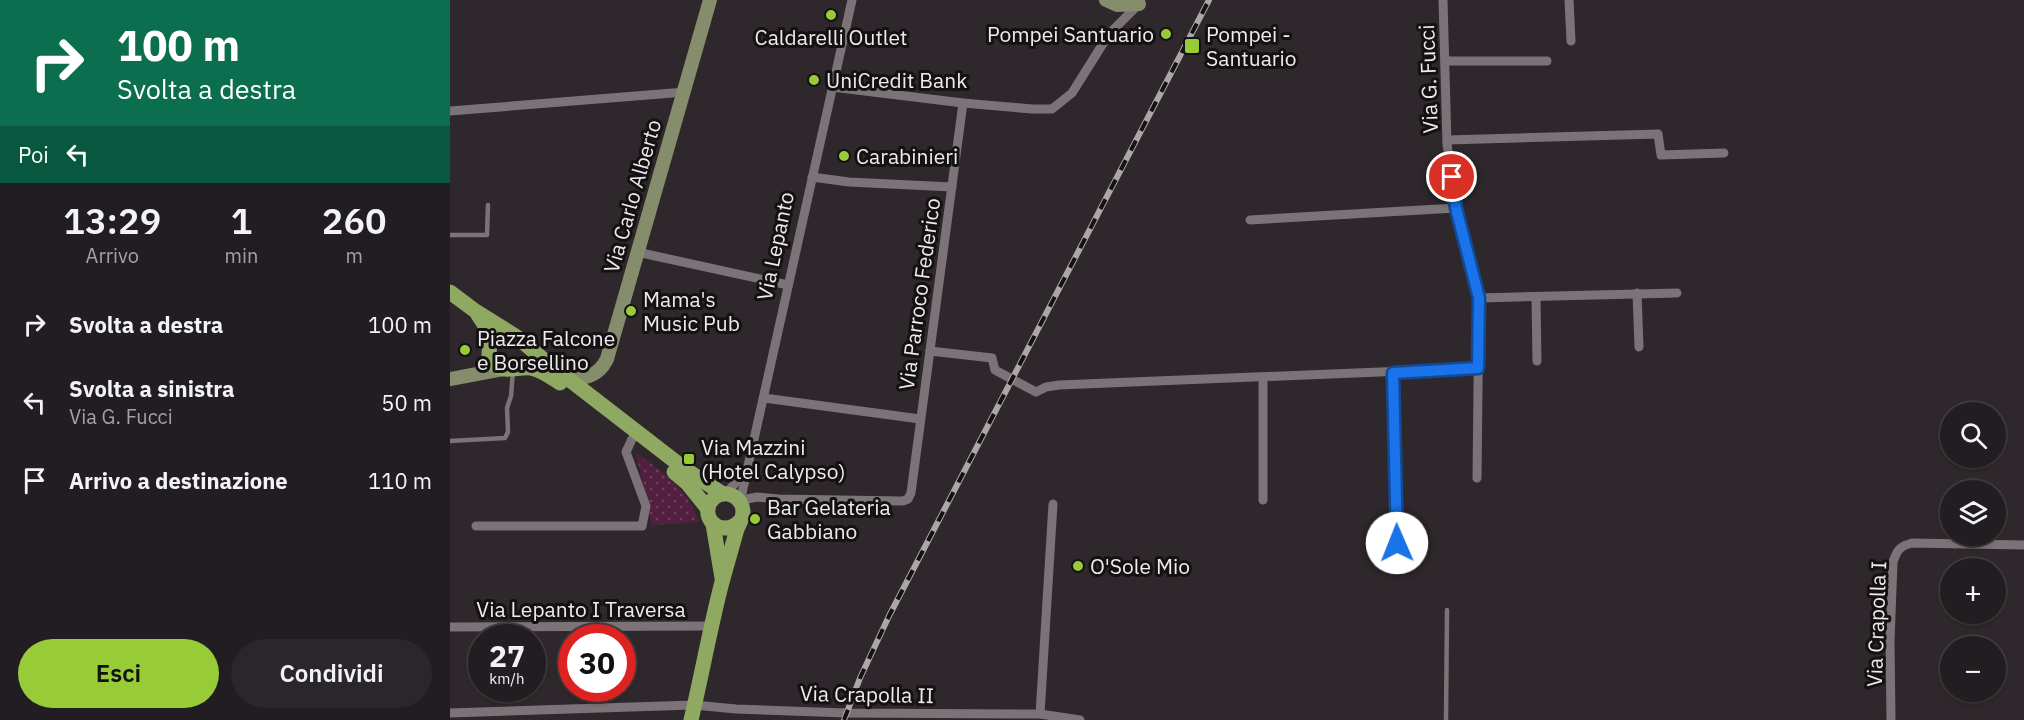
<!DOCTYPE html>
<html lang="it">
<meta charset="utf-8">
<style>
body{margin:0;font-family:"IBM Plex Sans",sans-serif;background:#2a2629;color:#f1f3f6;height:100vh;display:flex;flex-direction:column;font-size:22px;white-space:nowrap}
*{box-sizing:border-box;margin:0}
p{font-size:20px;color:#a2a2a5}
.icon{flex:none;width:33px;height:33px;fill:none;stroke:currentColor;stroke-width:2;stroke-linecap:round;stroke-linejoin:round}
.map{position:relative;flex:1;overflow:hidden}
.panel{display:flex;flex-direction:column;background:#221d20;width:450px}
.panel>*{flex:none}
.hud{background:#0b6e4f;color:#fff;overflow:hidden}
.buttons{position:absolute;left:1490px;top:402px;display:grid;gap:12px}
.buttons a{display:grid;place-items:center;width:66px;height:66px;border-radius:50%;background:#221d20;box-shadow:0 2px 4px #0004,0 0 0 2px #3f3b3e;font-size:30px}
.speed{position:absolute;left:18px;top:624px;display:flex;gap:12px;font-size:30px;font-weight:700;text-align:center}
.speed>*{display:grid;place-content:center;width:78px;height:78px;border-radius:50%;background:#221d20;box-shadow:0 2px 4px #0004,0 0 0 2px #3f3b3e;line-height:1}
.speed small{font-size:15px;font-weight:400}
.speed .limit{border:9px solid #d22;background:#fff;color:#111}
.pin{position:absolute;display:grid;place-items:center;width:51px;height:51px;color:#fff;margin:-26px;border:3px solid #fff;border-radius:50%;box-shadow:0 2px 6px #0007}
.me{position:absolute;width:66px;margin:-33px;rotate:359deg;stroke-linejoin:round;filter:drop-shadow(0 0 4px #0008)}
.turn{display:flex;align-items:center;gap:21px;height:126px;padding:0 18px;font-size:27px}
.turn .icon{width:78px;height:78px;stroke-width:2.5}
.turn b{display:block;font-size:42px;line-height:51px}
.then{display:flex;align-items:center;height:57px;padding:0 18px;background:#0003;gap:12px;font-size:22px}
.eta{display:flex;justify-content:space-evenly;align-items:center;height:102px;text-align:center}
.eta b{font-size:36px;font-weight:600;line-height:42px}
.primary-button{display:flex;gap:12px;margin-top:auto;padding:12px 18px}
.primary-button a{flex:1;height:69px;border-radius:36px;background:#97cc38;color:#111;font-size:24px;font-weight:600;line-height:69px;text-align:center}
.primary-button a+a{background:#2a2629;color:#f1f3f6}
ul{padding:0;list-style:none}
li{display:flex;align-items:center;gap:18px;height:78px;padding:0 18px}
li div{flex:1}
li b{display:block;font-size:22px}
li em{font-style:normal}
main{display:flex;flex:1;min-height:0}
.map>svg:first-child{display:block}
</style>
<main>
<section class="panel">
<div class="hud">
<div class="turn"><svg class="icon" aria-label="right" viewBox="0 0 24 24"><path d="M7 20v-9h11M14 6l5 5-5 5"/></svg><div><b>100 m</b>Svolta a destra</div></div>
<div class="then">Poi<svg class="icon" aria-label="left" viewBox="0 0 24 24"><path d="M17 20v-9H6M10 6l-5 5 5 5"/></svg></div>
</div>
<div class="eta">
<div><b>13:29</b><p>Arrivo</p></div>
<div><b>1</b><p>min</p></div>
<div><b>260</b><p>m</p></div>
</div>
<ul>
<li><svg class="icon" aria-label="right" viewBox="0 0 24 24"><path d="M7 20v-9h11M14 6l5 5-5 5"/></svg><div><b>Svolta a destra</b></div><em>100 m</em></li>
<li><svg class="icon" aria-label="left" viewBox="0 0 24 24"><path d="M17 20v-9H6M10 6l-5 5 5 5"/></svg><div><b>Svolta a sinistra</b><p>Via G. Fucci</p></div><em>50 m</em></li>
<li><svg class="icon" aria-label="arrive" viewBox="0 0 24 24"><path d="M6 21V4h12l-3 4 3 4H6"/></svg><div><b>Arrivo a destinazione</b></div><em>110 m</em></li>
</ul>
<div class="primary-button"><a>Esci</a><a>Condividi</a></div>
</section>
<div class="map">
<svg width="1574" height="720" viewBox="0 0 1574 720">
<defs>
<pattern id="park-dots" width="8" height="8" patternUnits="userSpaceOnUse" patternTransform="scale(1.5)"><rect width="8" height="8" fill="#531f41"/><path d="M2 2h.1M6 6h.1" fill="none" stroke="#6c405d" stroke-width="1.8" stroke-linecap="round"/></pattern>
</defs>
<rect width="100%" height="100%" fill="#2e272b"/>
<!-- park -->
<path fill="url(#park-dots)" d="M186,453c30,21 50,34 63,69l-47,3z"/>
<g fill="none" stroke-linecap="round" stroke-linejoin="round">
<!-- lane -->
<g stroke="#7b7377" stroke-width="4.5">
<path d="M0,235h37l1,-30"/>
<path d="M0,441l55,-3 3,-6 -1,-24 4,-12 2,-25"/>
<path d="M996,720l1,-110"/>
</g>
<!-- street -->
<g stroke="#7b7377" stroke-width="9">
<path d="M993,0l4,144 9,64 23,90 -2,180"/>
<path d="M1119,0l2,41"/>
<path d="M995,61h102"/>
<path d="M382,87l131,16 69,6h20l20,-16 37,-59 30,-30"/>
<path d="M0,111l235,-19"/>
<path d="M997,140l211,-6 3,21 63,-2"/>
<path d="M362,177l37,5 103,5"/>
<path d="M800,220l206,-12"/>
<path d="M187,252l151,33"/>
<path d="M1187,293l2,54"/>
<path d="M1029,298l198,-5"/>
<path d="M1086,298l1,63"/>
<path d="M480,351l62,7 3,12 41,22 10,-5 13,-2 419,-17"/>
<path d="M943,373l4,170"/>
<path d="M314,398l156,21"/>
<path d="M275,494l22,-23"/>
<path d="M813,500v-122"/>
<path d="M290,502l112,-502"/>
<path d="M292,504l5,-5 10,-2 22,2 124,2 5,-2 3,-6 52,-390"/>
<path d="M26,526h166l4,-20 -20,-54 6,-13"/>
<path d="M0,627l262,-1"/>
<path d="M0,713l244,-8 42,4 110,4 194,1 40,6"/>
<path d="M590,714l13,-210"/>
<path d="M1441,720l-1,-79 3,-79c4,-12 7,-16 19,-19l112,2"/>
</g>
<!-- secondary -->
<g stroke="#858d6c" stroke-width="14">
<path d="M656,0l11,5 22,-1"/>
<path d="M119,378c18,1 30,-3 38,-19l103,-359"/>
<path d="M0,379l53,-10"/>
</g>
<!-- primary -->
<g stroke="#8fa862" stroke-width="15">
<path d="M0,292l24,18 43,27 27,23 141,109 38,25"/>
<path d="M28,315c5,7 11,16 12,25 1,8 -4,14 2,22 9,13 26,4 39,6 11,2 20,9 29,15"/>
<path d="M224,472l13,11 21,26"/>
<path d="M263,524l9,54"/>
<path d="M241,720c11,-46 19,-92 31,-138 5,-18 10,-35 15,-53 2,-5 6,-11 6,-17 0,-15 -18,-24 -29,-14 -18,16 6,43 26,23"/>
</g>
<defs>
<path id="rail" d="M394,720l16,-42 29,-62 320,-616"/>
</defs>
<!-- rail casing -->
<use href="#rail" stroke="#aca6a9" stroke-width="6"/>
<!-- rail -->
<use href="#rail" stroke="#141112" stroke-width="4" stroke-dasharray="11" stroke-linecap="butt"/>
</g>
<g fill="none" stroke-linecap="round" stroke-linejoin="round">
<defs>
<path id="route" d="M947,543l-4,-170 85,-5 1,-70 -23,-90 -4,-31"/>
</defs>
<!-- route casing -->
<use href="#route" stroke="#114b97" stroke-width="15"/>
<!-- route -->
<use href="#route" stroke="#1a73e8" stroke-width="10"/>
</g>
<!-- markers -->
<g fill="#97cc38" stroke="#141112" stroke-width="2">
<circle cx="381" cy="15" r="6"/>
<circle cx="716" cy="34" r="6"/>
<rect x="734" y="38" width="16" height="16" rx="3"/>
<circle cx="364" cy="80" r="6"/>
<circle cx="394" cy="156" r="6"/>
<circle cx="181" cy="311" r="6"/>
<circle cx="15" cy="350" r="6"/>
<rect x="233" y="453" width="12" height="12" rx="3"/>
<circle cx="305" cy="519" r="6"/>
<circle cx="628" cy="566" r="6"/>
</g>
<g text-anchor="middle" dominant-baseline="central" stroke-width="6" stroke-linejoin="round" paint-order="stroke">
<!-- poi labels -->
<g font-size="21" fill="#efeaec" stroke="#141112" text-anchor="start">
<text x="704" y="34" text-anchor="end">Pompei Santuario</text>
<text x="756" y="34">Pompei -<tspan x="756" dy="24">Santuario</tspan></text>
<text x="381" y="37" text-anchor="middle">Caldarelli Outlet</text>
<text x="376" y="80">UniCredit Bank</text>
<text x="406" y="156">Carabinieri</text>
<text x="193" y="299">Mama's<tspan x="193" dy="24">Music Pub</tspan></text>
<text x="27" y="338">Piazza Falcone<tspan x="27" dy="24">e Borsellino</tspan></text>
<text x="251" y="447">Via Mazzini<tspan x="251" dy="24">(Hotel Calypso)</tspan></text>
<text x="317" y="507">Bar Gelateria<tspan x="317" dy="24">Gabbiano</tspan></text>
<text x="640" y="566">O'Sole Mio</text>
</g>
<!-- street labels -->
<g font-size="21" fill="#efeaec" stroke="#141112">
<text transform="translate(978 79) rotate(-92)">Via G. Fucci</text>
<text transform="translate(182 196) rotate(-74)">Via Carlo Alberto</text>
<text transform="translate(325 246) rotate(-78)">Via Lepanto</text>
<text transform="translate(469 294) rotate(-82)">Via Parroco Federico</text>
<text x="131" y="609">Via Lepanto I Traversa</text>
<text transform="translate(1426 624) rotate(-88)">Via Crapolla I</text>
<text transform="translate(417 694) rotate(1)">Via Crapolla II</text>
</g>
</g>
</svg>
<div class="buttons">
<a><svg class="icon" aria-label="search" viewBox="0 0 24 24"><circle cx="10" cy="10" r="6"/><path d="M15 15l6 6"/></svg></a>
<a><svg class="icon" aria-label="layers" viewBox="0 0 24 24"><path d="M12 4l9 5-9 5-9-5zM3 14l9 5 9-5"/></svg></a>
<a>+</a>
<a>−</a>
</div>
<div class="speed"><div>27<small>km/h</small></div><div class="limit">30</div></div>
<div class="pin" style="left:1002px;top:177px;background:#d93025"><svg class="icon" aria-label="arrive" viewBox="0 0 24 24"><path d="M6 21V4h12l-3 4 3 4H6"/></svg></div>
<svg class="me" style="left:947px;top:543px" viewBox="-20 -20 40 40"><circle r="19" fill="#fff"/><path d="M0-13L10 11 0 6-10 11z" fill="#1a73e8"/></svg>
</div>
</main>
